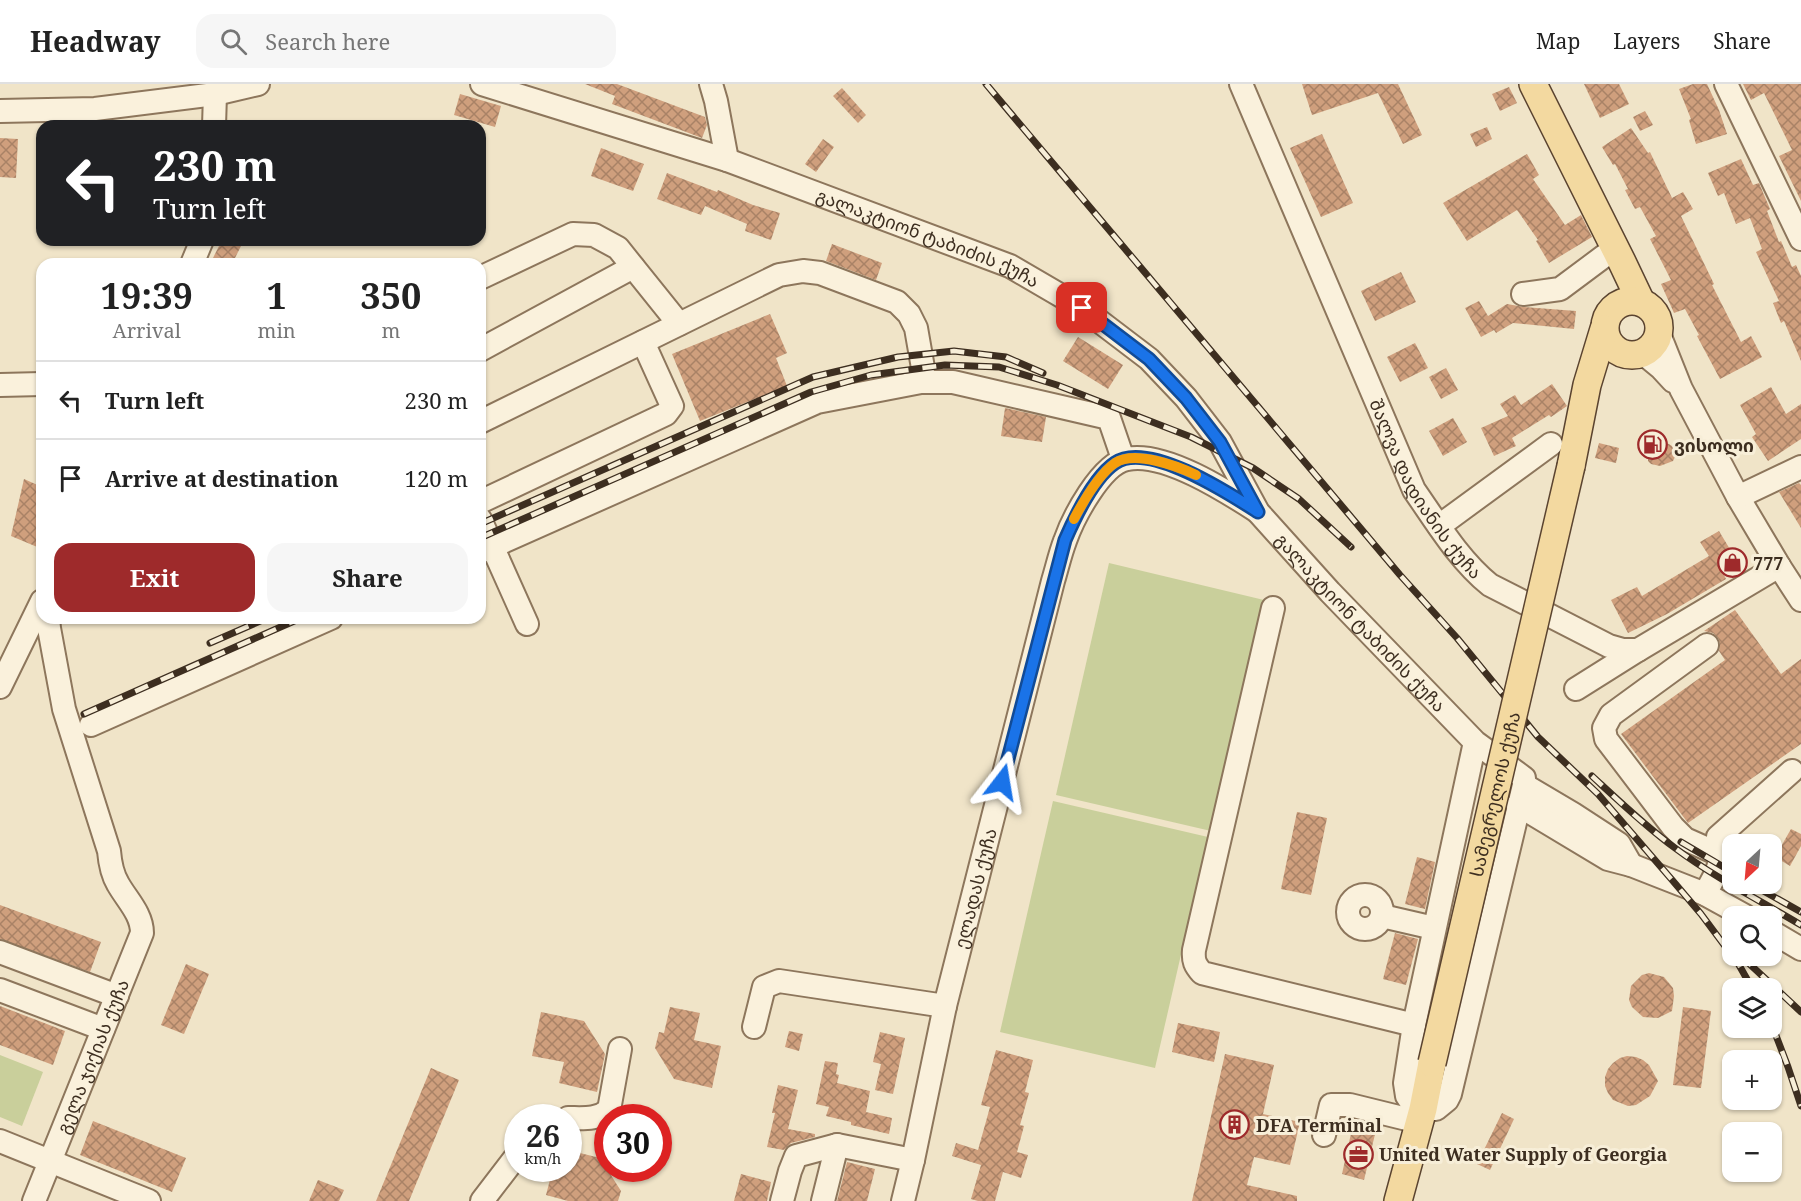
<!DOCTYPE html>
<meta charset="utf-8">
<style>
body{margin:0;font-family:"Noto Serif","Noto Sans Georgian",serif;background:#f6f6f6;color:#222;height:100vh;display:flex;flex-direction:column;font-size:22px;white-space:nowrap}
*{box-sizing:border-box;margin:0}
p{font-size:20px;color:#767676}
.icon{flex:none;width:33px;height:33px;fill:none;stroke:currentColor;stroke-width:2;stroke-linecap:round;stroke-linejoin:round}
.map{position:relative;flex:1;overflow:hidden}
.drawer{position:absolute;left:36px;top:174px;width:450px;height:366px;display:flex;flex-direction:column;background:#fff;border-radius:18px;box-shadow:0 2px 4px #0004}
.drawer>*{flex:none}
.guide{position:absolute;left:36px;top:36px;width:450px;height:126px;border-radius:18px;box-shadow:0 2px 4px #0004;background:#202124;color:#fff;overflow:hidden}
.needle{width:39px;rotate:206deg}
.controls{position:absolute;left:1722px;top:750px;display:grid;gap:12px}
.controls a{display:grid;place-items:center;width:60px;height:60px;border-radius:12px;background:#fff;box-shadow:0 2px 4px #0004;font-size:30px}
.speed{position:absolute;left:504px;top:1020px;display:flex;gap:12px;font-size:30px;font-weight:700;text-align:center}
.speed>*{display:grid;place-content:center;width:78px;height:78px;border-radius:50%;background:#fff;box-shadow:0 2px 4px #0004;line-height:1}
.speed small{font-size:15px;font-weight:400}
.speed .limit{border:9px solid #d22;background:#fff;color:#111}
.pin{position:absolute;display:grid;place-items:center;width:51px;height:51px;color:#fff;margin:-26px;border-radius:12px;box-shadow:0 3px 9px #0006}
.me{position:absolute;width:66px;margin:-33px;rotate:14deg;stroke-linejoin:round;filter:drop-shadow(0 0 4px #0008)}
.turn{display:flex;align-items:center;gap:21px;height:126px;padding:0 18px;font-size:27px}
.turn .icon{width:78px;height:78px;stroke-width:2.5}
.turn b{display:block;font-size:42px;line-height:51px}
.eta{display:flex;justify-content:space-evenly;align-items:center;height:102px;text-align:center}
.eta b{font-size:36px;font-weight:700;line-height:42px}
.primary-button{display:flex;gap:12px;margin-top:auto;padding:12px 18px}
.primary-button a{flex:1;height:69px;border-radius:18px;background:#9e2a2b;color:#fff;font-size:24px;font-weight:700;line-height:69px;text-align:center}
.primary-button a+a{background:#f6f6f6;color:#222}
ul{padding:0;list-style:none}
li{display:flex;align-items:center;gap:18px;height:78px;padding:0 18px;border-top:2px solid #e0e0e0}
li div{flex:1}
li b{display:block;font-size:22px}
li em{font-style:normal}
header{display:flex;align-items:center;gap:36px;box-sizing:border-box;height:84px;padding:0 30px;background:#fff;border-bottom:2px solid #e0e0e0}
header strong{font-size:28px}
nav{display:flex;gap:33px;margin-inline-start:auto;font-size:21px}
.search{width:420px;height:54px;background:#f6f6f6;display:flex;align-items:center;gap:15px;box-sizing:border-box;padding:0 21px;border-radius:18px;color:#767676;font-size:22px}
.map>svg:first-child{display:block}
</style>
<header>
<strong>Headway</strong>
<div class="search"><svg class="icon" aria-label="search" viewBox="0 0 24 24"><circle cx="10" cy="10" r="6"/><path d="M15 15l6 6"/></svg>Search here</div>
<nav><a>Map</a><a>Layers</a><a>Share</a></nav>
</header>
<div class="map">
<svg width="1801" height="1117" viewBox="0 0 1801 1117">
<defs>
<pattern id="building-cross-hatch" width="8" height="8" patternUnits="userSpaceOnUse" patternTransform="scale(1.5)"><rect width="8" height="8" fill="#cf9f7d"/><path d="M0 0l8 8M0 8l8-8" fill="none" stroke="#a98266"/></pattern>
</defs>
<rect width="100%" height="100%" fill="#f0e4c8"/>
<!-- grass -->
<g fill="#c9cf9b">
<path d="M1109,479l155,37 -53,231 -155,-36z"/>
<path d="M1053,717l155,36 -53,231 -155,-36z"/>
<path d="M0,971l43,17 -21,54 -22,-9z"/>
</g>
<!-- building -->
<g fill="url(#building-cross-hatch)">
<path d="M585,0h32l88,33 2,8 -5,13 -90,-34 3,-8z"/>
<path d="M1302,0h96l24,51 -19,9 -25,-51 -66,22z"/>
<path d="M1584,0h35l10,20 -29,14z"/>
<path d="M1693,0h14l12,26 8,24 -31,10 -7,-24 2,-1 -12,-30z"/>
<path d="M1743,0h58v117l-22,-45 13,-6 -28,-57 -13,7z"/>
<path d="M1509,3l8,16 -17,8 -8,-17z"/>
<path d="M842,4l24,27 -8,8 -25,-27z"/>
<path d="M460,10l41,12 -6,21 -41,-12z"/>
<path d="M1645,27l8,14 -13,6 -7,-14z"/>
<path d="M1487,43l5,12 -16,8 -6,-13z"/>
<path d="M1631,44l17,25 2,-1 22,46 11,-6 10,17 -12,7 33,68 -2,1 29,57 10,-6 11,21 -42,22 -23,-43 2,-1 -14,-26 -11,4 -13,-29 10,-4 -21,-41 6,-3 -16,-29 -5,2 -10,-19 3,-1 -13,-25 -2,1 -11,-18z"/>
<path d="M1322,50l31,69 -32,14 -31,-69z"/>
<path d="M0,54l18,1 -2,39 -16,-1z"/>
<path d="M823,55l11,8 -18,25 -11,-8z"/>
<path d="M601,64l43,16 -11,27 -42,-15z"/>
<path d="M1527,70l12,21 -6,4 32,46 16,-10 11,22 -43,26 -13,-22 2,-1 -21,-30 -50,31 -24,-38z"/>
<path d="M1741,75l12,26 6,-2 11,26 -3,2 12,31 2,-1 11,26 4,-2 5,11v85l-17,-40 -3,2 -8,-20 6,-2 -23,-49 6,-3 -12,-31 -14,6 -12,-31 -6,3 -10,-23z"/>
<path d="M667,89l50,19 1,-2 35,15 27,8 -9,27 -26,-9 2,-7 -42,-18 -4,9 -44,-16z"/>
<path d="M222,156h22l-12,24h-22z"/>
<path d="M832,160l50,19 -6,17 -50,-19z"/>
<path d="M1401,188l15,30 -41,19 -14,-30z"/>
<path d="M1479,217l9,15 19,-12 17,3 52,4 -2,18 -61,-6 -17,10 -2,-3 -13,7 -16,-29z"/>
<path d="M770,230l17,39 -11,5 11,28 -87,35 -28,-67z"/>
<path d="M1078,253l45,28 -15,24 -45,-28z"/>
<path d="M1415,259l13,25 -28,14 -13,-25z"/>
<path d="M1446,284l12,22 -17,9 -12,-22z"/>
<path d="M1552,300l15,22 -16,11 -2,-2 -37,23 4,8 -22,10 -13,-28 27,-12 -8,-12 15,-9 6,10z"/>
<path d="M1771,303l15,27 15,-10v35l-33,22 -16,-24 4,-3 -16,-29z"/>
<path d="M1005,324l41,9 -4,25 -41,-6z"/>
<path d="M1453,334l14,24 -24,14 -14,-25z"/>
<path d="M1599,359l20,5 -3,15 -21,-5z"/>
<path d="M1665,359l4,1 7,5 -1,8 -2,4 -13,5 -9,-2 -3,-3v-9l3,-3z"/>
<path d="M24,395l18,8v62l-31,-13z"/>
<path d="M1799,399l2,2v43l-22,-36z"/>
<path d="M1719,447l21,35 -16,9 2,4 -59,35 -39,19 -17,-33 26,-13 5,9 67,-40 -9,-14z"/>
<path d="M1735,526l46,64 20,-15v85l-113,79 -67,-89 104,-74 -6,-9 1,-7 -2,-6 -5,-5 -9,-2z"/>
<path d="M1297,728l30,6 -16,77 -30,-6z"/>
<path d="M1791,745l10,5v12l-11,20 -15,-9z"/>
<path d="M1417,773l18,5 -10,47 -20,-5z"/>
<path d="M0,821l101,37 -11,30 -90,-33z"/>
<path d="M1395,849l23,6 -12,46 -23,-6z"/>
<path d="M186,880l23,10 -25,60 -23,-9z"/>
<path d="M1649,889l15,4 9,11 1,8 -2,15 -14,7 -15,-1 -11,-10 -3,-7 2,-14 11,-11z"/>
<path d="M0,922l65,25 -12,34 -53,-20z"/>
<path d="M670,923l30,6 -6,27 27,6 -9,42 -38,-9 -19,-31 4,-16 5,1z"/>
<path d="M1683,923l28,4 -10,77 -28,-3z"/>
<path d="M541,928l43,9 21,33 -8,38 -38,-9 5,-21 -32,-6z"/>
<path d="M1178,939l42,9 -6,30 -42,-10z"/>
<path d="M789,947l14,3 -4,17 -14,-4z"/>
<path d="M880,948l25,6 -12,56 -18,-4 6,-26 -8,-2z"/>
<path d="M996,966l37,10 -8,32 4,1 -9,32 4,1 -7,26 11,3 -7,23 -18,-6 -8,29h-17l-7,-2 10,-34 -29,-9 4,-13 22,7 12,-43 -9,-2z"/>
<path d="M1225,970l49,11 -11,49 37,8 -10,43 -36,-8 -7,28 50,11v5h-105z"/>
<path d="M1627,972l9,1 7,3 6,5 9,16 -8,15 -14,9 -8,1 -15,-6 -5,-7 -3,-7v-9l3,-8 5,-6 7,-5z"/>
<path d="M825,977l13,2 -2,11 3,1 -2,8 33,8 -4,21 26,6 -3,16 -38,-9v-3l-25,-6 3,-9 -13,-3z"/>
<path d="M431,984l28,12 -50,121h-33z"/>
<path d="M778,1001l20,5 -10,39 27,5v3l-24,6 -7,7 -17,-3 8,-34h-3z"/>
<path d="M1502,1029l12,6 -24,51 -13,-6z"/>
<path d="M1354,1036l23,6 -13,54 -22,-6z"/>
<path d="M93,1037l93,37 -14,34 -92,-37z"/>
<path d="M568,1066l32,8 21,33 -3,10h-50l-22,-6 7,-27h15z"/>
<path d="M847,1078l28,7 -8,32h-30z"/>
<path d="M741,1090l30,8 -4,19h-33z"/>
<path d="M318,1096l26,10 -5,11h-30z"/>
</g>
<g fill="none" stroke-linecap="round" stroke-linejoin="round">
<defs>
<g id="minor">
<path id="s1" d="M482,0l245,76 283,106 72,42 67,51 37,39 34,44 38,70 72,80 145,150 49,36v7l-74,309 -3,6 -11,9h-13l-12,-7 -4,-6 -2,-13 9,-58 61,-283"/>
<path d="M711,0l5,17 11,59"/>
<path id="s2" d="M1241,0l173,406c23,33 45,70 76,95l119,61 14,4h15l141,-84"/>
<path d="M1726,0l75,155"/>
<path d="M0,27l95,-2 120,-15 43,-10"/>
<path d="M214,42l1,-32"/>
<path d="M192,180l10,-24"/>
<path d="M480,194l93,-44 21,1 24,13 61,76"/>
<path d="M1523,210l37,-5 55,-41"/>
<path d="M1659,250l22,55 57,108 41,69 22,34"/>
<path d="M480,266l153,-83"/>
<path d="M1644,270l17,14 12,13"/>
<path d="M0,301l42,-1"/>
<path d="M480,338l299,-147 24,-4 17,2 77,29 12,12 7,14 7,40 -2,14"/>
<path d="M1738,413l63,-30"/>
<path d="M480,418l186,-88 6,-8 -29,-64"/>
<path d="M480,435l47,105"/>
<path d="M1439,442l112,-82"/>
<path d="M480,468l337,-150 104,-20h32l156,36 12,35 5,6"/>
<path d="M1273,524l-79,342c-1,11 1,15 8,23l212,52"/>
<path d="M1707,561l-96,70 -7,13 2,11 67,88 12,12 36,16"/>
<path d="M0,603l42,-86"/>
<path d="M1576,605l62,-39"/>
<path d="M91,641l240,-107"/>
<path d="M1524,701l49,29 46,30 12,21"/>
<path d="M1518,721l90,54 23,6 74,29 40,22"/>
<path d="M1705,810c13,-25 18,-27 13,-57l74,-66"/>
<circle cx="1365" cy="828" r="17"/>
<path d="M1382,832l52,12"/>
<path d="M1772,848l29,17"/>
<path d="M0,868l117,44"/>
<path d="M0,906l103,39"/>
<path d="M754,943l10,-40 15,-6 166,25"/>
<path d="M568,1034c15,0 29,2 41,-8l11,-61"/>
<path d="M1324,1051l7,-30h19l69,17"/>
<path d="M0,1057l149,60"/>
<path id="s3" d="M34,1117l108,-268c0,-19 -15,-33 -24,-49 -6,-10 -8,-21 -9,-33l-45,-142 -15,-81 -1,-10"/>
<path d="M482,1117l36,-47"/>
<path d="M782,1117l8,-30 6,-15 41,-11 76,15"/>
<path d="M823,1117l14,-56"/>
<path id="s4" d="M903,1117l10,-41 32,-154 108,-425c4,-13 7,-27 12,-40 8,-23 36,-77 62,-82 37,-8 99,32 130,52"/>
</g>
<g id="major">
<path d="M1533,0l89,178 19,40"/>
<circle cx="1632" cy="244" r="27"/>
<path d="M1571,382l16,-81 17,-56"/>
<path d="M1398,1117l25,-92 9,-46"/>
</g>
</defs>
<!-- minor casing -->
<use href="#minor" stroke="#8d765c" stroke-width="26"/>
<!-- major casing -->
<use href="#major" stroke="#5b4430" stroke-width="30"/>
<!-- minor -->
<use href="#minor" stroke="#faf1dc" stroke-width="22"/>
<!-- major -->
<use href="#major" stroke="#f3d9a0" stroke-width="27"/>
<defs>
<g id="rail">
<path d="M986,0l414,491 57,63 81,99 60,57 75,87 28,33 38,51 13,23"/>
<path d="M480,440l333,-147 85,-20 56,-6 52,6 37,16"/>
<path d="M480,454l331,-146 60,-17 74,-10 54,2 58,18 134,52 62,31 46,31 52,48"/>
<path d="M210,559l57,-25"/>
<path d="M84,630l217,-96"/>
<path d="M1592,692c27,25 53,50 83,72 39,29 84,52 126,77"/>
<path d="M1681,758l51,30"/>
<path d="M1751,800l50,28"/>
<path d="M1741,872l60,56"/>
<path d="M1772,941l16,42 13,39"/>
</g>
</defs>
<!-- rail casing -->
<use href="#rail" stroke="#3d2e20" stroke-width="7"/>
<!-- rail -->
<use href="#rail" stroke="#f7eed8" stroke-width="4.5" stroke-dasharray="14" stroke-linecap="butt"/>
<defs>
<g id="major-bridge">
<path id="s5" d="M1432,979l139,-597"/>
</g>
</defs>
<!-- major-bridge casing -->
<use href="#major-bridge" stroke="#5b4430" stroke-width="30" stroke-linecap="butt"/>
<!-- major-bridge -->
<use href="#major-bridge" stroke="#f3d9a0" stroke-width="27"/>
</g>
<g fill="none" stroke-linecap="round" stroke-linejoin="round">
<defs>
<path id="route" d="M1002,698l63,-242c10,-23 29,-63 50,-77 33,-23 115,31 143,49l-38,-70 -34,-44 -37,-39 -67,-51"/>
</defs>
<!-- route casing -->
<use href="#route" stroke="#114b97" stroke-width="15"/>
<!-- route -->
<use href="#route" stroke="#1a73e8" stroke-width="10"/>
<!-- slow -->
<path stroke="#f59e0b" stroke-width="10" d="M1074,435c9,-17 25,-45 41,-56 20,-13 62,3 81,12"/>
</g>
<!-- icons -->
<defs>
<symbol id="fuel-ring" viewBox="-11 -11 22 22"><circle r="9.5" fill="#f7eed8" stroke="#9e2a2b" stroke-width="1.5"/><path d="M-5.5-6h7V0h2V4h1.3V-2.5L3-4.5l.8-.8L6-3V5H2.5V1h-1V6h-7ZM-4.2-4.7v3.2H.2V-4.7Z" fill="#9e2a2b"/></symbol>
<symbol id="shop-ring" viewBox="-11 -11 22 22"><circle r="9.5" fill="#f7eed8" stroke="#9e2a2b" stroke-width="1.5"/><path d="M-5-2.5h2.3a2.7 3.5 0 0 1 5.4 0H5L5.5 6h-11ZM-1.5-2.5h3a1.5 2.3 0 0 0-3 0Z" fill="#9e2a2b"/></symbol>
<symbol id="building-ring" viewBox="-11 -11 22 22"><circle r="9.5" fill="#f7eed8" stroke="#9e2a2b" stroke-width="1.5"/><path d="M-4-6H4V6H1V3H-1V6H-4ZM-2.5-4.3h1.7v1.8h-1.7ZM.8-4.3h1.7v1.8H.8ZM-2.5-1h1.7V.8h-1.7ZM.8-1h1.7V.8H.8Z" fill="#9e2a2b"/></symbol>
<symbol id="office-ring" viewBox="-11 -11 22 22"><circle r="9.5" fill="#f7eed8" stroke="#9e2a2b" stroke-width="1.5"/><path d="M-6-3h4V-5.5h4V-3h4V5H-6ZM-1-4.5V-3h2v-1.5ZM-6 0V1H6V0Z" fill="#9e2a2b"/></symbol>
</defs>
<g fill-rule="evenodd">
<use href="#fuel-ring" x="1636" y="344" width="33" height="33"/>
<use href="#shop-ring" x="1716" y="462" width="33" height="33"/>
<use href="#building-ring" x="1218" y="1024" width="33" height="33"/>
<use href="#office-ring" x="1342" y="1054" width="33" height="33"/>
</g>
<g text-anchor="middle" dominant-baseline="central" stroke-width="6" stroke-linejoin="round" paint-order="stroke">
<!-- street labels -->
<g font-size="18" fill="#3d2e20" stroke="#f7eed8">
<text stroke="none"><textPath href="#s1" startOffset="472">გალაკტიონ ტაბიძის ქუჩა</textPath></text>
<text stroke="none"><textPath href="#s2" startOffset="446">შალვა დადიანის ქუჩა</textPath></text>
<text stroke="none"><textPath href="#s1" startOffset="1066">გალაკტიონ ტაბიძის ქუჩა</textPath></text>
<text stroke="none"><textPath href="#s5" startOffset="276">სამეგრელოს ქუჩა</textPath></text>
<text stroke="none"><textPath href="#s4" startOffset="321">ელადას ქუჩა</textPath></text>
<text stroke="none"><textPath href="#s3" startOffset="156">გელა ჯიქიას ქუჩა</textPath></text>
</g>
<!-- poi labels -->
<g font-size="18" font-weight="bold" fill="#3d2e20" stroke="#f7eed8" text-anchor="start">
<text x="1674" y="361">ვისოლი</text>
<text x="1753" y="479">777</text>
<text x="1256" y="1041">DFA Terminal</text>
<text x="1379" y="1070">United Water Supply of Georgia</text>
</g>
</g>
</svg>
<div class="controls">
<a><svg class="needle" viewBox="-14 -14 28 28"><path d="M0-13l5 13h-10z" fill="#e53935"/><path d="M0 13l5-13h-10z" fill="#767676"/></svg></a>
<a><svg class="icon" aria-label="search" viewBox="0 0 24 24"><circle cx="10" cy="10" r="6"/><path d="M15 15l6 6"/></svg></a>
<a><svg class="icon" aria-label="layers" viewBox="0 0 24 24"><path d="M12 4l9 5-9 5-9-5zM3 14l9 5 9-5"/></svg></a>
<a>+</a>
<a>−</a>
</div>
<div class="speed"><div>26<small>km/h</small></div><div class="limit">30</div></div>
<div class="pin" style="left:1082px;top:224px;background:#d93025"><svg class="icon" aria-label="arrive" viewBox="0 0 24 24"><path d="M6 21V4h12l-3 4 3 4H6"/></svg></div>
<svg class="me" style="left:1002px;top:698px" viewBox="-20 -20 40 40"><path d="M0-17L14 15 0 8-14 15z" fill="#1a73e8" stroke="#fff" stroke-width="4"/></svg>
<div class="guide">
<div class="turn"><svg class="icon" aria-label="left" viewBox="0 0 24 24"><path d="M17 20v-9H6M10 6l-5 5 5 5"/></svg><div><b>230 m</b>Turn left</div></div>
</div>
<section class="drawer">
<div class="eta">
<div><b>19:39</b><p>Arrival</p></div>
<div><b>1</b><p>min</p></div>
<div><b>350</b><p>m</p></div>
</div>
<ul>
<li><svg class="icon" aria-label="left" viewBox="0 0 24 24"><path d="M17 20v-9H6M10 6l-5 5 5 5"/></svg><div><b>Turn left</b></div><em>230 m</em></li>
<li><svg class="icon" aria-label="arrive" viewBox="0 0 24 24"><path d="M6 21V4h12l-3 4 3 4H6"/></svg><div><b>Arrive at destination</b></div><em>120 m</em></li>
</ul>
<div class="primary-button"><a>Exit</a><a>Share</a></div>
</section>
</div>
